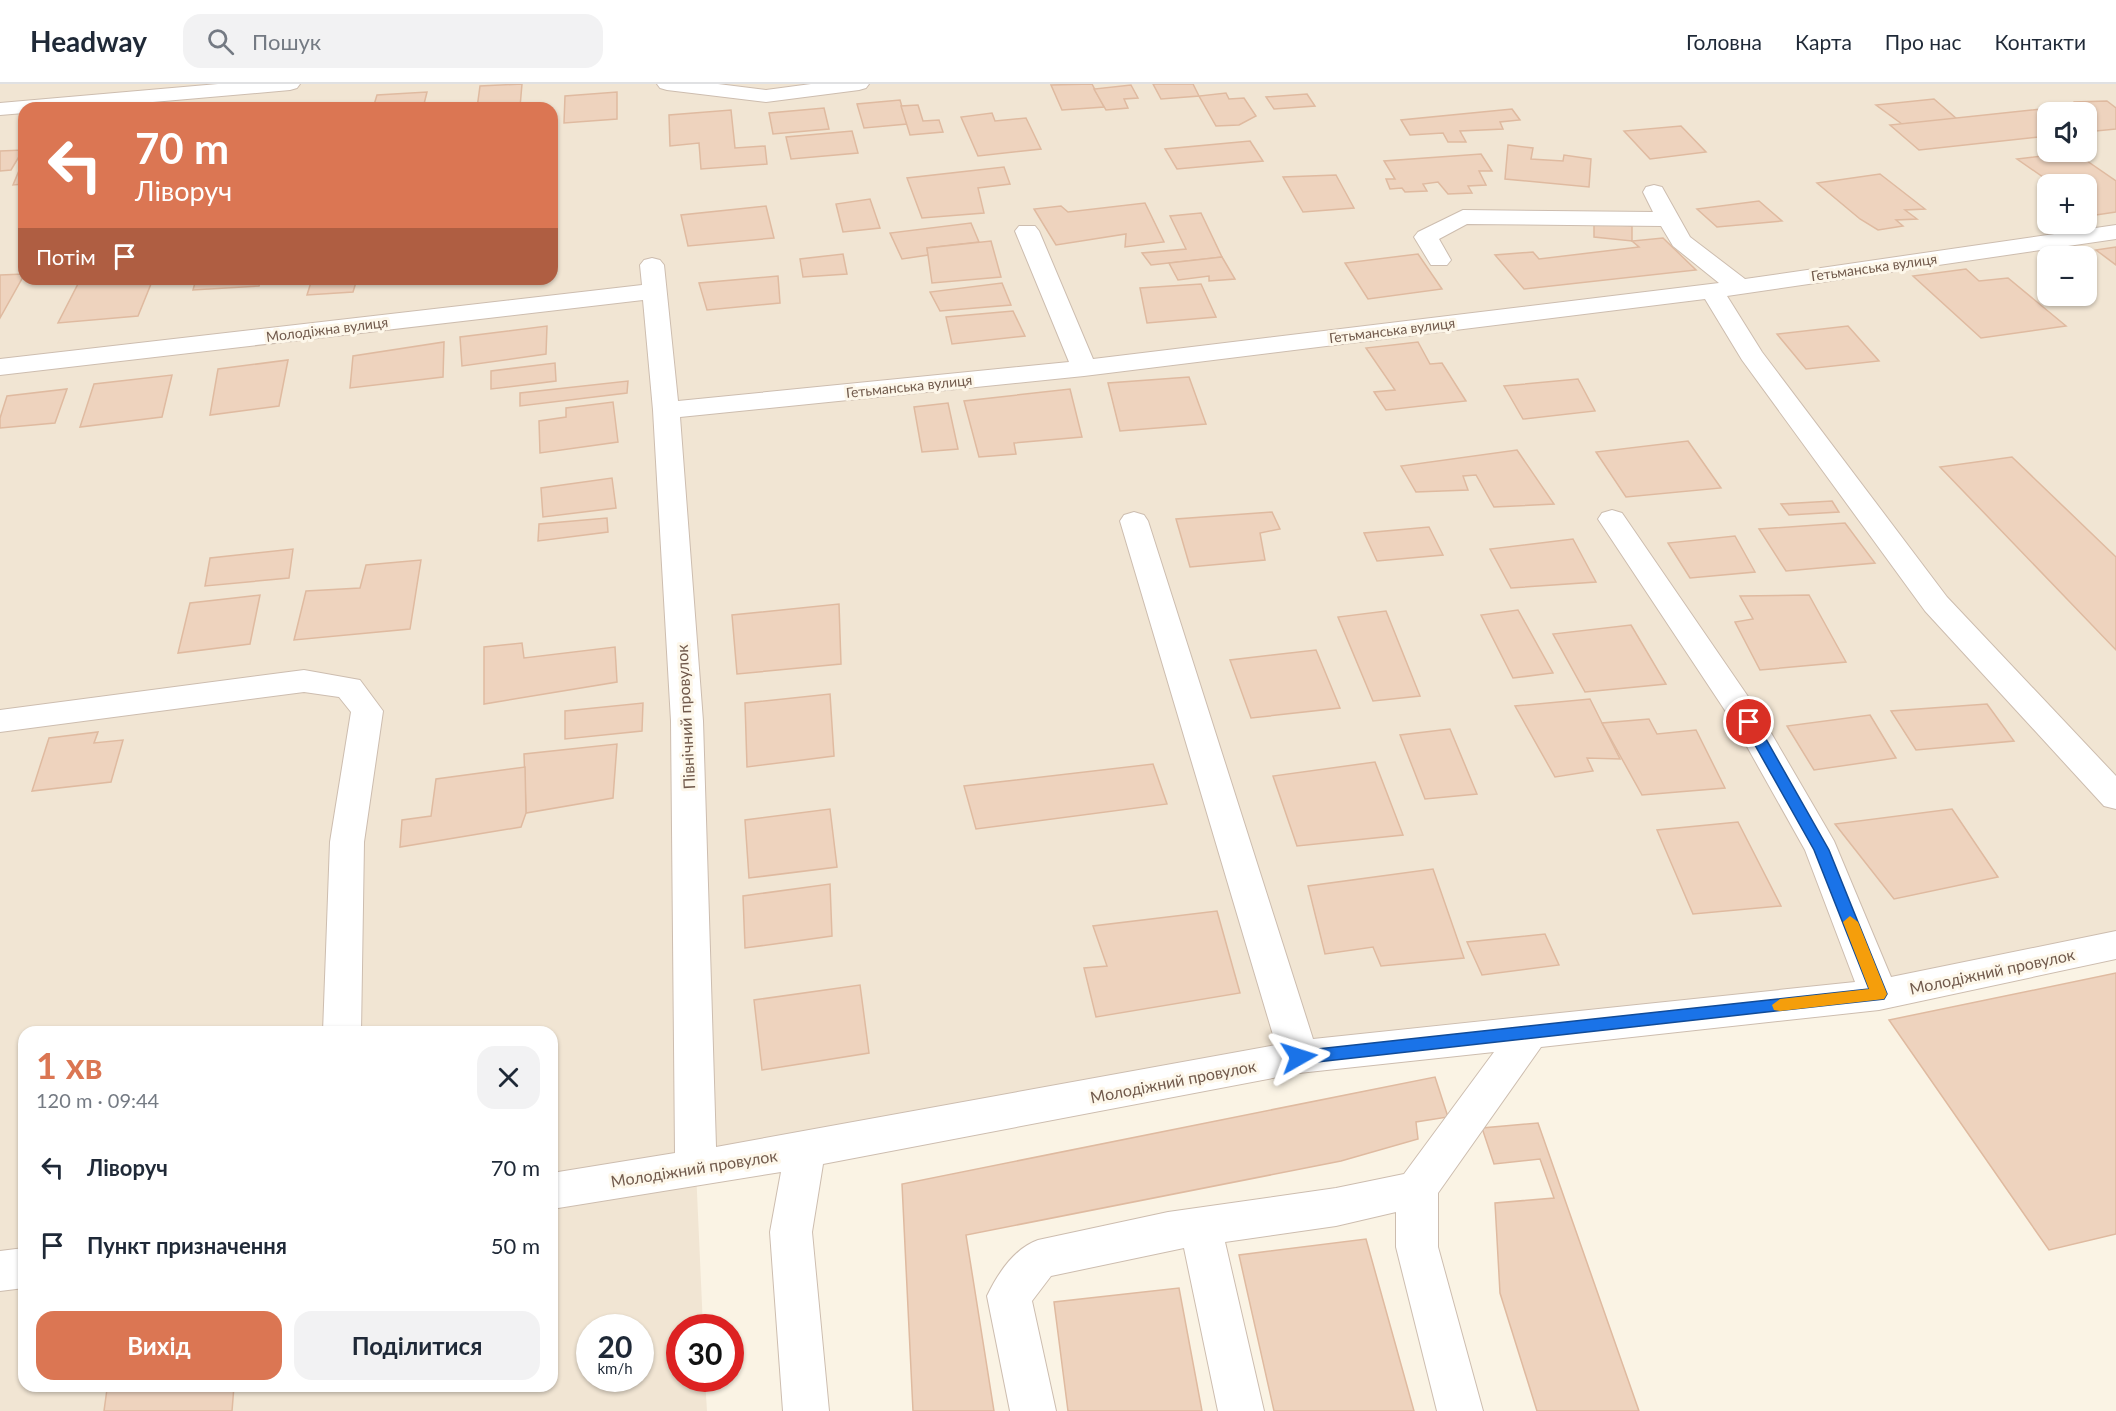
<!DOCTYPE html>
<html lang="uk">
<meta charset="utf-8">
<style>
body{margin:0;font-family:Lato,sans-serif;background:#f2f2f3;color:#1f2937;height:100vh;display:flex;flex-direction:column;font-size:22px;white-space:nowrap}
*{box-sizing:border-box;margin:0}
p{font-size:20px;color:#747a83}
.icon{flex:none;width:33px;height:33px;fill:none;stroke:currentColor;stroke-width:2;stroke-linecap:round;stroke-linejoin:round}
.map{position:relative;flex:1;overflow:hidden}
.details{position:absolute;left:18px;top:942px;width:540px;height:366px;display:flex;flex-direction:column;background:#fff;border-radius:18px;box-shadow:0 2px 4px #0004}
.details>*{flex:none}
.guide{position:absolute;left:18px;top:18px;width:540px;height:183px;border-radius:18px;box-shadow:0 2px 4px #0004;background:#db7653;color:#fff;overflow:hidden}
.buttons{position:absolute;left:2037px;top:18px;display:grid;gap:12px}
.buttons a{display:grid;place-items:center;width:60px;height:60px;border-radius:12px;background:#fff;box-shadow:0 2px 4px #0004;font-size:30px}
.speed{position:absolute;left:576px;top:1230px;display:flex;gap:12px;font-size:30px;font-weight:700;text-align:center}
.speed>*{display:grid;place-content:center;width:78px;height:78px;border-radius:50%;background:#fff;box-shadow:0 2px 4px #0004;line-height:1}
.speed small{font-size:15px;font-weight:400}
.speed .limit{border:9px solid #d22;background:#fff;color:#111}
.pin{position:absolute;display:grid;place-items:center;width:51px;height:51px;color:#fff;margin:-26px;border:3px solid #fff;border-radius:50%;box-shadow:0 2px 6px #0007}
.me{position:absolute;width:66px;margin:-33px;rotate:84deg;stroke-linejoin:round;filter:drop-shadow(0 0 4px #0008)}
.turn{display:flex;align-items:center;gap:21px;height:126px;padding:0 18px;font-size:27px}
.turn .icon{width:78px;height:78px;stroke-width:2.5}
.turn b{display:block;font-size:42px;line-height:51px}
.then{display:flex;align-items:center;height:57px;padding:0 18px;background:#0003;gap:12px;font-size:22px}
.round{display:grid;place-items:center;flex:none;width:63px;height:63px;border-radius:18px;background:#f2f2f3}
.headline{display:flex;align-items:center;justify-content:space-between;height:102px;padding:0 18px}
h1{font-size:36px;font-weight:700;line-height:45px;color:#db7653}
.button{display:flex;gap:12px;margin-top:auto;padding:12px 18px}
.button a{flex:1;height:69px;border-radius:18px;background:#db7653;color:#fff;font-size:24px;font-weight:700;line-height:69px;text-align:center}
.button a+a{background:#f2f2f3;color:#1f2937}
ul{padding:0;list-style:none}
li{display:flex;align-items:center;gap:18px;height:78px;padding:0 18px}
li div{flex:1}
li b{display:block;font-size:22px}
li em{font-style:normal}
header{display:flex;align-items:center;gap:36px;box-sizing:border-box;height:84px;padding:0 30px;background:#fff;border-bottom:2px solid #e0e1e3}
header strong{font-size:28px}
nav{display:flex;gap:33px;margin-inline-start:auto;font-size:21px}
.search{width:420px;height:54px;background:#f2f2f3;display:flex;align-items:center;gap:15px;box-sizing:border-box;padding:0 21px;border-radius:18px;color:#747a83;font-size:22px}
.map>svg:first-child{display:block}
</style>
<header>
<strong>Headway</strong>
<div class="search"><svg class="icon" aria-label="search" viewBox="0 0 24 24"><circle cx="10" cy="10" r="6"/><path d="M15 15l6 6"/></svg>Пошук</div>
<nav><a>Головна</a><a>Карта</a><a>Про нас</a><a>Контакти</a></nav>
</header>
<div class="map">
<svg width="2116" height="1327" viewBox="0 0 2116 1327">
<rect width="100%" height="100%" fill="#faf3e4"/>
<!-- residential -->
<path fill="#f1e5d3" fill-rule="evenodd" d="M0,0h2116v861l-586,87 -834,138 7,157 -23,1v50l25,1 2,32h-707zM24,24h528v171h-528zM2048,28h38v40h-38zM2048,100h38v40h-38zM2048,172h38v40h-38zM24,948h528v354h-528zM590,1244h50v50h-50z"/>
<!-- building -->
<g fill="#eed3be" stroke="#dfbaa0" stroke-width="1.5">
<path d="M522,0l-2,23 -43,1 3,-22z"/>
<path d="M1092,0l12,23 -42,3 -11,-25z"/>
<path d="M1153,0h40l6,12 -38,3z"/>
<path d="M1131,1l7,13 -14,1 4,9 -22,2 -12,-21z"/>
<path d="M427,8l-4,16h-50l4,-13z"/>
<path d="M617,8v27l-53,4 1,-27z"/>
<path d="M1226,9l3,6 15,-1 12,18 -17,9 -23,1 -17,-30z"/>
<path d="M1307,10l8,12 -41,3 -8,-12z"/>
<path d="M1934,15l24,21 -56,4 -26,-19z"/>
<path d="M900,16l7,24 -43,4 -7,-24z"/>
<path d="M2107,17l9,7v21l-30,3v-20h-38v24l-129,14 -29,-25 189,-20 -4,-3z"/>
<path d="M918,21l5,16 16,-1 4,12 -33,3 -9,-29z"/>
<path d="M824,24l5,21 -56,5 -4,-21z"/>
<path d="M1512,25l8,11 -20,2 3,7 -43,2 6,11h-18l-5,-9 -33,2 -9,-15z"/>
<path d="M731,26l4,38 30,-2 2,18 -66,5 -2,-26 -29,3 -1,-31z"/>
<path d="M992,29l3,8 31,-3 15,31 -63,7 -17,-39z"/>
<path d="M1681,42l25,26 -56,7 -26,-28z"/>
<path d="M852,47l6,22 -67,6 -5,-22z"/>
<path d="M1250,57l13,20 -86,8 -12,-20z"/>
<path d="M1508,61l25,3 -2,11 32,2 1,-6 27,4 -2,28 -84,-8z"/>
<path d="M23,66l-12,20 -11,1v-20z"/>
<path d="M2074,68l42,29v31l-20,3 -10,-7v-24h-33l-36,-25z"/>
<path d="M1481,70l11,17h-13l7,14 -18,1 4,7 -24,1 -10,-12 -15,2 4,7 -22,1 -3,-4 -12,1 -4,-10h9l-11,-18z"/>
<path d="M23,77l1,23 -11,1z"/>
<path d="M1004,83l6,17 -32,4 6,25 -62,5 -15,-40z"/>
<path d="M1880,90l45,35 -20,1 12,9 -21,1 7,6 -25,4 -18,-11 -43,-36z"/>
<path d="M1336,91l18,33 -51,4 -20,-35z"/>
<path d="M870,115l10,29 -37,4 -7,-28z"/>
<path d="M1759,117l23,20 -65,6 -20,-18z"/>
<path d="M1145,119l19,39 -39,5 1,-13 -70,11 -22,-36 27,-3 7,6z"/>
<path d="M766,122l8,32 -86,8 -7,-31z"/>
<path d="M1201,129l21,44 -71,8 -9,-12 44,-4 -16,-33z"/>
<path d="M971,139l8,19 -52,6 1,7 -26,4 -12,-26z"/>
<path d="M1594,139l38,3v15l-38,-4z"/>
<path d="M1663,154l33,32 -172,19 -29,-34 38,-3 6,7 100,-12 -7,-6z"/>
<path d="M991,157l10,36 -69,6 -5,-35z"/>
<path d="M2116,163v18l-20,-15z"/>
<path d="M843,170l4,20 -44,3 -3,-18z"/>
<path d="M1418,170l24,35 -74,10 -23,-36z"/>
<path d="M1222,173l13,22 -26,2v-5l-31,4 -9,-17z"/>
<path d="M1966,185l13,12 29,-3 58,48 -85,12 -68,-62z"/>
<path d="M24,190v1l-24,43v-43z"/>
<path d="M778,192l2,27 -73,7 -8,-27z"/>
<path d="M92,195h61l-15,37 -80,7 22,-43z"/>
<path d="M196,195h65l-2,7 -66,4z"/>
<path d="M312,195h45l-4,13 -46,3z"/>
<path d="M1002,199l9,22 -71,6 -10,-19z"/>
<path d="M1201,200l15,33 -69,6 -7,-35z"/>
<path d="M1013,227l12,25 -73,8 -6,-27z"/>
<path d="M547,242l-1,28 -84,12 -2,-29z"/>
<path d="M1848,242l31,35 -73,8 -29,-35z"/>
<path d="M444,258l-1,35 -93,11 3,-32z"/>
<path d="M1418,258l12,22 12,-1 24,38 -80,9 -12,-18 21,-2 -29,-42z"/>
<path d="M288,276l-9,46 -69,9 8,-46z"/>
<path d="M555,279l1,18 -65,8v-18z"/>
<path d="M172,291l-10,42 -82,10 14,-43z"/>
<path d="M1189,293l17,47 -86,7 -12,-48z"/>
<path d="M1578,295l17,32 -72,8 -19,-33z"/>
<path d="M628,297l-1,12 -107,13v-13z"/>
<path d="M67,305l-12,34 -55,5v-10l7,-22z"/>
<path d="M1070,305l12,48 -68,6 2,11 -37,3 -15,-56z"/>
<path d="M613,318l5,40 -78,11 -1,-32 27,-4v-9z"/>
<path d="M948,319l10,46 -36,3 -8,-45z"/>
<path d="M1688,357l33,47 -95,9 -30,-45z"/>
<path d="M1517,366l37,54 -60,3 -18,-32 -13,1 5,14 -52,2 -15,-26z"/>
<path d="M2012,373l104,100v93l-176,-183z"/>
<path d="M612,394l4,30 -73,9 -2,-29z"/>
<path d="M1832,417l7,11 -50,3 -8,-11z"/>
<path d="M1272,428l8,17 -20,4 5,27 -75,7 -14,-48z"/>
<path d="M607,434l1,14 -70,9 1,-17z"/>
<path d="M1845,439l30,40 -89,8 -27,-42z"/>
<path d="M1429,443l14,28 -66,6 -13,-28z"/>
<path d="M1735,452l20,36 -65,6 -22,-35z"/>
<path d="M1573,455l23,43 -85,6 -21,-39z"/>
<path d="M293,465l-4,29 -84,8 5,-28z"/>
<path d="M421,476l-11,69 -116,11 12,-49 54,-3 6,-23z"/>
<path d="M260,511l-10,49 -72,9 12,-50z"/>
<path d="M1809,511l37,67 -86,8 -25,-48 18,-3 -13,-23z"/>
<path d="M839,520l2,60 -104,10 -5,-59z"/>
<path d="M1518,526l35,63 -40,5 -32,-63z"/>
<path d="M1386,527l34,85 -47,5 -35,-84z"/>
<path d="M1631,541l35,59 -81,8 -32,-58z"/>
<path d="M522,559l2,15 91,-11 2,35 -133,22v-57z"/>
<path d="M1316,566l24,58 -89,10 -21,-58z"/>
<path d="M830,610l4,62 -87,11 -2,-64z"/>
<path d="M1590,615l30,60 -33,-1 6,13 -38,6 -40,-71z"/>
<path d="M643,619l-1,28 -77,8v-28z"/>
<path d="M1987,620l27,37 -98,9 -25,-39z"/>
<path d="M1870,631l26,43 -82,12 -27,-44z"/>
<path d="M1649,635l8,15 39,-4 29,58 -83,7 -40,-72z"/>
<path d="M1450,645l27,65 -52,5 -25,-64z"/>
<path d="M98,648l-4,11 29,-3 -12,42 -79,9 17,-53z"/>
<path d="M617,660l-4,54 -87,15 -2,-59z"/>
<path d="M1375,678l28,73 -106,11 -24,-70z"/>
<path d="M1153,680l14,40 -191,25 -12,-43z"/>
<path d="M525,683l1,46 -5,14 -121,20 2,-27 29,-4 5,-37z"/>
<path d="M830,725l7,58 -88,11 -4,-58z"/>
<path d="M1952,725l46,68 -104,22 -59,-75z"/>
<path d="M1738,738l43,84 -88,8 -36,-84z"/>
<path d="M1433,785l31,89 -83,8 -8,-19 -48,7 -17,-68z"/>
<path d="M830,800l2,52 -87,12 -2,-52z"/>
<path d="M1217,827l23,82 -144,24 -12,-49 23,-2 -14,-40z"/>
<path d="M1545,850l14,31 -77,10 -15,-33z"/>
<path d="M2116,889v261l-67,16 -160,-230z"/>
<path d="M860,901l9,68 -107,17 -8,-70z"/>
<path d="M1435,993l13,40 -32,5 2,17 -77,22 -375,74 28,176h-81l-11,-227z"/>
<path d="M1538,1039l101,288h-102l-37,-118 -5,-90 59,-5 -14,-39 -46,5 -12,-36z"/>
<path d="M1366,1155l48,172h-140l-35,-156z"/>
<path d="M1179,1204l23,123h-134l-14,-109z"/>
<path d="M119,1302h115l-2,25h-128l3,-22z"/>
</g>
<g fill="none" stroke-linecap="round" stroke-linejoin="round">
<defs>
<g id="minor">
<path d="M218,0h82l-3,4 -7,2 -206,18h-60v5l-24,2v-12z"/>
<path d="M657,0h61l48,6 45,-6h58l-3,4 -7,2 -93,12 -99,-12 -7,-2z"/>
<path d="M1654,101l8,2 28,50 55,42 371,-54v14l-389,57 35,56 185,245 169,179v33l-12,-3 -179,-195 -183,-251 -37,-61 -621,77 -404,41 23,304 13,426 560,-102 -156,-524 4,-6 10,-3 10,3 4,6 165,518 542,-57 -50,-132 -69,-123 -138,-208 4,-6 10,-3 10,3 138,201 74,127 57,136 225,-46v28l-237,51 -338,37 -103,146v54l45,164h-46l-41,-164v-35l-60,14 -111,16 39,169h-46l-34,-163 -133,28 -19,25 24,110h-46l-23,-115c11,-23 28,-48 51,-56l130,-28 168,-24 68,-14 90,-122 -195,21 -476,91 -11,68 17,179h-46l-13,-179 11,-60 -229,37v-36l123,-20 -4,-432 -18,-311 -10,-110 -643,75v-16l642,-74 -2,-20 4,-5 8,-2 8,2 4,5 14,136 391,-39 -54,-131 4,-5h16l4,5 54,128 626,-76 -46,-37 -12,-20 -194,-2 -28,15 12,21 -4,5h-16l-17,-28 4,-5 45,-22 190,2 -10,-20 3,-5z"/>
<path d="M304,586l56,10 23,31 -19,131 -3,190h-38l7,-190 21,-130 -12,-15 -35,-5 -304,40v-22z"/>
<path d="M24,1164v40l-24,3v-40z"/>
</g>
</defs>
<!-- minor casing -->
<use href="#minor" stroke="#cdbdaf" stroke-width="2"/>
<!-- minor -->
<use href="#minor" fill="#fff" fill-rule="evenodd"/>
</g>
<!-- route -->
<path fill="#1a73e8" stroke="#114b97" stroke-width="1.5" d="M1749,633l5,1 75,132 58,144 -3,5 -585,65 -5,-2 -3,-5 3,-5 5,-1 570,-62 -55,-139 -72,-128z"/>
<!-- slow -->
<path fill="#f59e0b" d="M1850,832l8,6 29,72 -3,5 -104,12 -6,-1 -2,-5 8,-6 89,-10 -26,-67z"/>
<g text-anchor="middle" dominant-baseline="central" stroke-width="6" stroke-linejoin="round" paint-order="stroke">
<!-- far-street labels -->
<g font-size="14" fill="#715a4c" stroke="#fdf7ea">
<text transform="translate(1874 183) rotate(-8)">Гетьманська вулиця</text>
<text transform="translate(327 245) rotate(-7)">Молодіжна вулиця</text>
<text transform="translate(1392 246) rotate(-7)">Гетьманська вулиця</text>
<text transform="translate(909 302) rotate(-6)">Гетьманська вулиця</text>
</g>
<!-- street labels -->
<g font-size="16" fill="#715a4c" stroke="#fdf7ea">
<text transform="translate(685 633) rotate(-93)">Північний провулок</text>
<text transform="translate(1992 887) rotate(-12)">Молодіжний провулок</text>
<text transform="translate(1173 997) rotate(-11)">Молодіжний провулок</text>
<text transform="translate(694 1084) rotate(-9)">Молодіжний провулок</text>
</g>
</g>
</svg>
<div class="buttons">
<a><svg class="icon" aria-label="sound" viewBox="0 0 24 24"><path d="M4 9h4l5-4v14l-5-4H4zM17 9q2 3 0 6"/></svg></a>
<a>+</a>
<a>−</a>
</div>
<div class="speed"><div>20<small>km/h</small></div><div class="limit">30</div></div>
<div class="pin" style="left:1749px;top:638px;background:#d93025"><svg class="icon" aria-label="arrive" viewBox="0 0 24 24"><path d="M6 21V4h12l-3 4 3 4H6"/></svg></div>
<svg class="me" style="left:1299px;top:973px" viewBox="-20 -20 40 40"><path d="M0-17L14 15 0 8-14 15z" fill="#1a73e8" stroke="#fff" stroke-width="4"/></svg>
<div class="guide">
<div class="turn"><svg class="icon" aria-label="left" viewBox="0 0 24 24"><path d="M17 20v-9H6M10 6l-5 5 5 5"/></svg><div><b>70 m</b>Ліворуч</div></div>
<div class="then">Потім<svg class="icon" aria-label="arrive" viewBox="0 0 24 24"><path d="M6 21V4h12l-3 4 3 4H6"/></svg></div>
</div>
<section class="details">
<div class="headline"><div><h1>1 хв</h1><p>120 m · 09:44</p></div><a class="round"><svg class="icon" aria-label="close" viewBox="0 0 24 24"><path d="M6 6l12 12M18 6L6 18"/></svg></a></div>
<ul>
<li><svg class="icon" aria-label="left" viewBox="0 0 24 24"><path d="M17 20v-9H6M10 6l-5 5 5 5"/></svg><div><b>Ліворуч</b></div><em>70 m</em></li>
<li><svg class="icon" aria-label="arrive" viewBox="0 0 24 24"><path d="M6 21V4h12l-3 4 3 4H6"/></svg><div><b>Пункт призначення</b></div><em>50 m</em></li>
</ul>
<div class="button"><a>Вихід</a><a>Поділитися</a></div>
</section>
</div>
